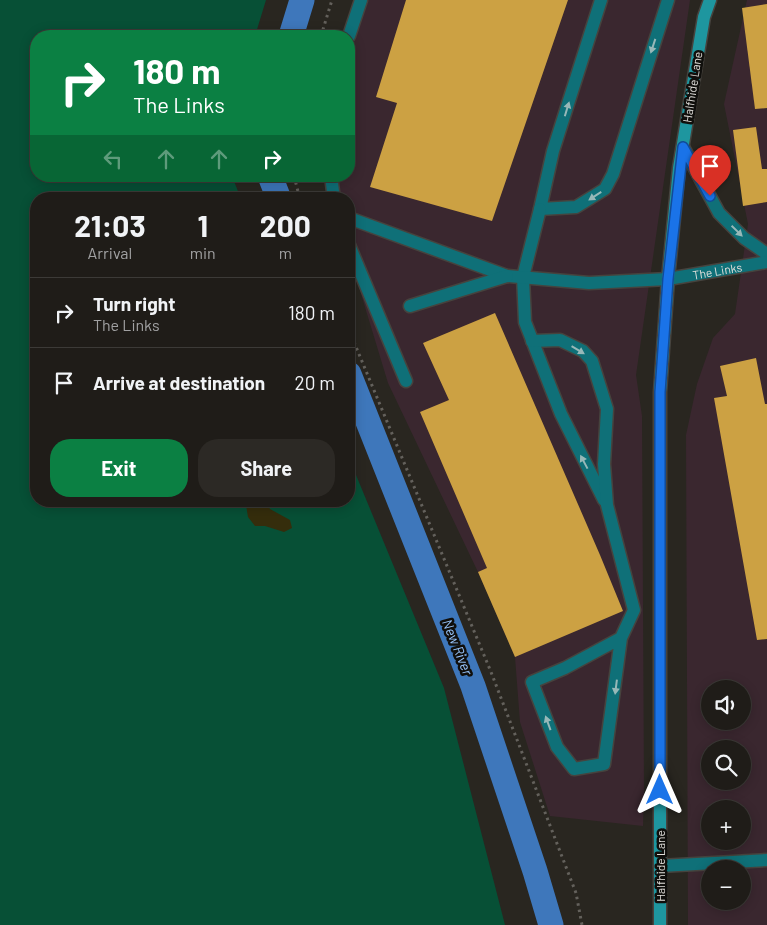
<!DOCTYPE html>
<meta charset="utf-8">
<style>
body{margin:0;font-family:Barlow,sans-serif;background:#2c2925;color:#f1f3f6;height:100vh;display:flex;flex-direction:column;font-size:19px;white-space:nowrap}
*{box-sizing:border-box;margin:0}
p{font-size:16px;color:#a1a1a2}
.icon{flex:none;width:28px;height:28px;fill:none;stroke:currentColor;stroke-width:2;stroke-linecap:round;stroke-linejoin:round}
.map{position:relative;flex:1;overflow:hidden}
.panel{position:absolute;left:30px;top:192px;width:325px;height:315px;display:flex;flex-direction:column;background:#1f1c18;border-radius:20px;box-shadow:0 2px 12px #0003,0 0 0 1px #3c3a37}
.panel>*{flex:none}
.banner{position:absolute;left:30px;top:30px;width:325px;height:152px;border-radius:20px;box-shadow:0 2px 12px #0003,0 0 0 1px #3c3a37;background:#0b8043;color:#fff;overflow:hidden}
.fabs{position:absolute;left:701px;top:680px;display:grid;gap:10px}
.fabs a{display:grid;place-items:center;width:50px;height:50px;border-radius:50%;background:#1f1c18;box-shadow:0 2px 12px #0003,0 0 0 1px #3c3a37;font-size:25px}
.pin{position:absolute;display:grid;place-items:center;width:42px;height:42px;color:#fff;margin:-51px -21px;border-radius:50% 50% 50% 0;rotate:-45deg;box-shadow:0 0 5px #0007}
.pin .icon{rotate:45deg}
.me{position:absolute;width:55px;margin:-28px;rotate:0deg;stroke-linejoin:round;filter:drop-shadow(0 0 4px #0008)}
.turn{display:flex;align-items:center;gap:18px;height:105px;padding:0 20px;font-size:22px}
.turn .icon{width:65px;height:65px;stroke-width:2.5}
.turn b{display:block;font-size:35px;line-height:42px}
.lanes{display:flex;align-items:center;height:48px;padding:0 20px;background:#0003;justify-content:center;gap:25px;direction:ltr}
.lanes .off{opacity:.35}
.eta{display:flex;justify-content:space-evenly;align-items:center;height:85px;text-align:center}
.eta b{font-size:30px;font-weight:700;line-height:35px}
.primary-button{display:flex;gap:10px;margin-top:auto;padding:10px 20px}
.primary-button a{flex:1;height:58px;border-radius:20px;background:#0b8043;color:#fff;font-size:20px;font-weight:700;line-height:58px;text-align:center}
.primary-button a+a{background:#2c2925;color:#f1f3f6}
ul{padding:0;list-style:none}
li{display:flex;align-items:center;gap:15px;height:70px;padding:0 20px;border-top:1px solid #3c3a37}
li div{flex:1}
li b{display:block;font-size:19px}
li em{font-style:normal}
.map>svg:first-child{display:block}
</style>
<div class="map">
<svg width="767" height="925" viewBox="0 0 767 925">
<rect width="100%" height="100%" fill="#292620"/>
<!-- commercial -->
<g fill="#3a272f" fill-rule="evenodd">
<path d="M361,0h329l-54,375 6,41 2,376 -1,34 -93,-10 -30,-94 -5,-65 -37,-85 -90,-189 -39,-129v-55h-17l-8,-23h25v-130z"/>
<path d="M747,0h20v925h-79l-2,-490 11,-51 16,-46 22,-24 13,-90 -24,-120zM710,689h32v32h-32zM710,749h32v32h-32zM710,809h32v32h-32zM710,869h32v32h-32z"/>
</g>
<!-- green -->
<path fill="#075036" d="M0,0h266l-11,36h-219v140h196l9,23h-205v302h313v-43l95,230 61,237h-505z"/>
<!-- sand -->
<path fill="#352d0c" d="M249,501h16l5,8 20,11 2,8 -8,4 -19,-6h-10l-7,-9 -2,-12z"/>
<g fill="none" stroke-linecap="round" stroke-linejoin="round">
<!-- canal -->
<g stroke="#3e77bb" stroke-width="25">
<path d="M291,36l11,-36"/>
<path d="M270,176l9,23"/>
<path d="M349,374l124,312 62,185 16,54"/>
</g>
</g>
<!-- building -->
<g fill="#cca143">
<path d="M406,0h162l-76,221 -122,-34 27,-84 -21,-6z"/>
<path d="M767,4v104l-12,1 -13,-101z"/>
<path d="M756,127l6,42h5v33l-24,4 -10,-76z"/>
<path d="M495,313l105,242 23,56 -108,46 -37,-85 9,-4 -67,-156 29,-12 -26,-57z"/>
<path d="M756,358l9,46h2v235l-10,1 -43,-242 13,-2 -7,-30z"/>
</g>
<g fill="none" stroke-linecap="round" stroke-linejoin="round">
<defs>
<g id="lane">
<path d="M601,0l-48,151 -13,58 36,-2 29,-18 8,-15 55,-174"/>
<path d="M349,36l12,-36"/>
<path d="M331,176l3,23"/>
<path d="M540,209l-17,68 2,45 36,92 43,86"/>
<path d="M349,218l158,58 82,7 79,-4"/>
<path d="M349,245l57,136"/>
<path d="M410,306l97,-30"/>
<path d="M532,341l28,-1 23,11 9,10 15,48 -3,55 3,41 27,105 -13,28 -17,126 -30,5 -17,-22 -25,-65 33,-14 56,-30"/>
<path d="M660,866l107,-6"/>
</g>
<g id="street">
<path d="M683,147l36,66 25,25 23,16"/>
<path id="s1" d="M668,279l99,-17"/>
</g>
<path id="secondary" d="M660,925v-533l8,-113 11,-111 25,-151 6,-17"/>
</defs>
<!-- lane casing -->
<use href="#lane" stroke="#46433e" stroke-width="15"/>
<!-- street casing -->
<use href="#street" stroke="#46433e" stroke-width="15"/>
<!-- secondary casing -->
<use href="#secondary" stroke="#46433e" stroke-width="15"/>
<!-- path -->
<g stroke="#64615c" stroke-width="3" stroke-dasharray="2.5 4" stroke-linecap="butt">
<path d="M321,36l11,-36"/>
<path d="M294,176l6,23"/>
<path d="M349,330l142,342 85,221 6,32"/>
</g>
<!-- lane -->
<use href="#lane" stroke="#0f7078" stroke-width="12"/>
<!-- street -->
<use href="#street" stroke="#0f7078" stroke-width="12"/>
<!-- secondary -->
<use href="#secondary" stroke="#1e969f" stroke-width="12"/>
</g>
<!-- one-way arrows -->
<defs><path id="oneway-solid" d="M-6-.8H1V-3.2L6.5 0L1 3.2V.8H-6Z" transform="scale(1.25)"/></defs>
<g fill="#97b8b8">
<use href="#oneway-solid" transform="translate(653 46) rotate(108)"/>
<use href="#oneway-solid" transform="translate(567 109) rotate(-73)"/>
<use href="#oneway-solid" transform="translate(595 196) rotate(147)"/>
<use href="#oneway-solid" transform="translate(737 231) rotate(44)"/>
<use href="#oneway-solid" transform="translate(578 350) rotate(31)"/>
<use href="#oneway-solid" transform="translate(584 462) rotate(-118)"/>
<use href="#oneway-solid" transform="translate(616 687) rotate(97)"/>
<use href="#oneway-solid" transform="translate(548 723) rotate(-110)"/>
</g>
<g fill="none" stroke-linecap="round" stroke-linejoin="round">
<defs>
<path id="route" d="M660,790v-398l8,-113 15,-132 27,49"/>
</defs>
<!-- route casing -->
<use href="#route" stroke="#114b97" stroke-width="12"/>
<!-- route -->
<use href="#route" stroke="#1a73e8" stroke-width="9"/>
</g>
<g text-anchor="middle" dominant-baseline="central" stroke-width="5" stroke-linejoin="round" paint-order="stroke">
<!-- street labels -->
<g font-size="12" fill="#e0deda" stroke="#100f0c">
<text transform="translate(692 87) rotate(-81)">Halfhide Lane</text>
<text stroke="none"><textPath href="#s1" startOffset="50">The Links</textPath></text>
<text transform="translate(660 866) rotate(-90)">Halfhide Lane</text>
</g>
<!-- water labels -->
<g font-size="14" font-style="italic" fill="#99c6fd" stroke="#100f0c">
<text transform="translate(458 647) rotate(68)">New River</text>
</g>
</g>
</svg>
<div class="fabs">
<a><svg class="icon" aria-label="sound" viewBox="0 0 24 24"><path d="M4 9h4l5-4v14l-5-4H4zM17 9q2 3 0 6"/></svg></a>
<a><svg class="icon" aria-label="search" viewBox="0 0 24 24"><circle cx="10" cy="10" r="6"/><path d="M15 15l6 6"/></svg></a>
<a>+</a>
<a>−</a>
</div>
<div class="pin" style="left:710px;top:196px;background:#d93025"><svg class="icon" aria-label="arrive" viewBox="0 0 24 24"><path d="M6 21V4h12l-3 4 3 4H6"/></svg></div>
<svg class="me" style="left:660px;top:790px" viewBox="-20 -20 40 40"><path d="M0-17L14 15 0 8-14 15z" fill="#1a73e8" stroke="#fff" stroke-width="4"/></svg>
<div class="banner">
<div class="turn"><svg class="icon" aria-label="right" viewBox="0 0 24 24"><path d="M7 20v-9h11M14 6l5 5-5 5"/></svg><div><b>180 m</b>The Links</div></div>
<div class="lanes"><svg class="icon off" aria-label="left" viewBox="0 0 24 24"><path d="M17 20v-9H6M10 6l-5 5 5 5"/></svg><svg class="icon off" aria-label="ahead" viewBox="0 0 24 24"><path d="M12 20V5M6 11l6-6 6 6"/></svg><svg class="icon off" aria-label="ahead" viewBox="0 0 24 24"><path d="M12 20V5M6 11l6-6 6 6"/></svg><svg class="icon" aria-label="right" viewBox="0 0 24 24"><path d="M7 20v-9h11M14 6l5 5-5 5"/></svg></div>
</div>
<section class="panel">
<div class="eta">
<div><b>21:03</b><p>Arrival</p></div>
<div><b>1</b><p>min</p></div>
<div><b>200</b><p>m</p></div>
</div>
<ul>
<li><svg class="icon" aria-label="right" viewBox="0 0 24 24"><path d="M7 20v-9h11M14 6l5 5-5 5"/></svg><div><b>Turn right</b><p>The Links</p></div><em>180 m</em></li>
<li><svg class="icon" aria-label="arrive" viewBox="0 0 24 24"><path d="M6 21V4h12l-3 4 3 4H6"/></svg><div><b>Arrive at destination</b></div><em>20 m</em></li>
</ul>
<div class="primary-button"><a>Exit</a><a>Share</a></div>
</section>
</div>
